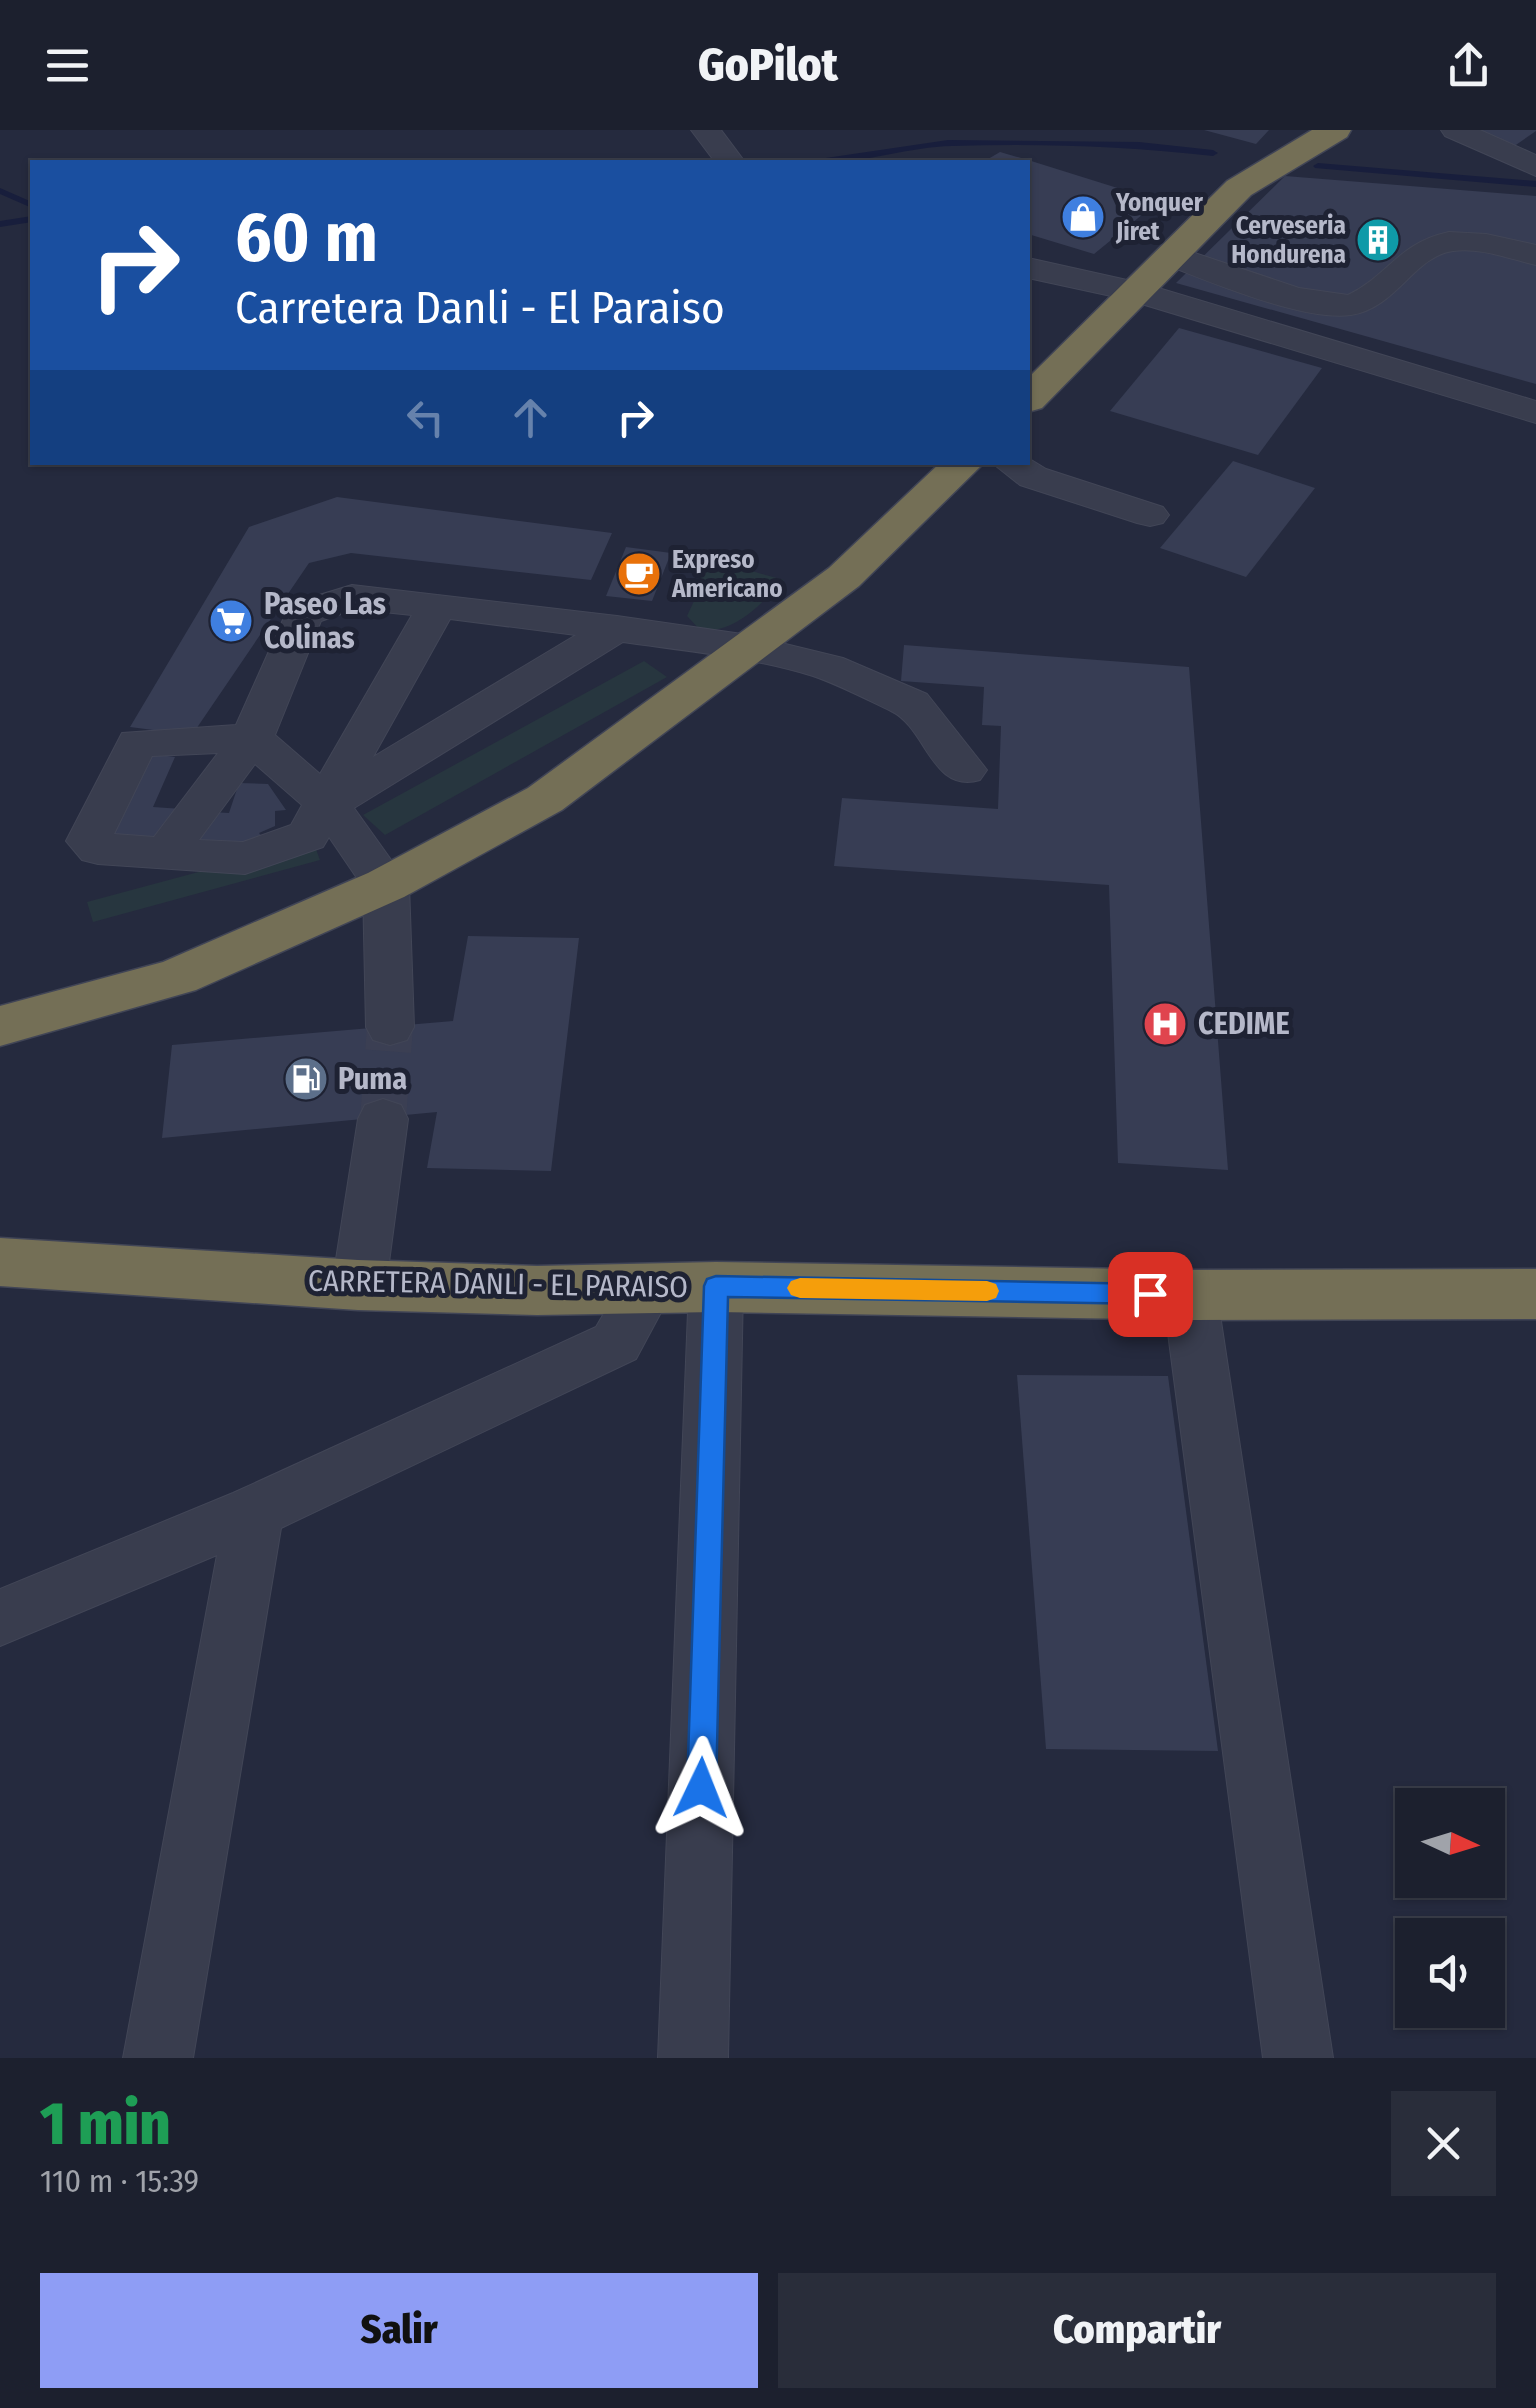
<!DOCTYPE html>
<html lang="es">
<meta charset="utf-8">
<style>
body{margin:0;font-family:"Fira Sans Condensed",sans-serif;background:#292d3a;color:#f1f3f6;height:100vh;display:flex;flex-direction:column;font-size:38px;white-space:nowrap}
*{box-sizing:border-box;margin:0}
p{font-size:32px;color:#a0a3aa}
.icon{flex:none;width:55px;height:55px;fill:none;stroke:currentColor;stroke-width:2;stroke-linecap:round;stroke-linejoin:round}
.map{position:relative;height:1928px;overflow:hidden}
.drawer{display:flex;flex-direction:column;background:#1c202e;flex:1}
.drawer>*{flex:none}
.hud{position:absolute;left:30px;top:30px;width:1000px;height:305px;border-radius:0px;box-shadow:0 2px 8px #0004,0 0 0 2px #3a3e4a;background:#1a4fa0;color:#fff;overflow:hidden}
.needle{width:65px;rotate:94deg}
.tools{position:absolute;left:1395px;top:1658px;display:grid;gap:20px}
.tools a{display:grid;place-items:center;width:110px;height:110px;border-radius:0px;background:#1c202e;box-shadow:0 2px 8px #0004,0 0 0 2px #3a3e4a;font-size:50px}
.pin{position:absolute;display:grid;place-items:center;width:85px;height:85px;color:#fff;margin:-42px;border-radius:20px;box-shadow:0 5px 15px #0006}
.me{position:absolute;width:110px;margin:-55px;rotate:2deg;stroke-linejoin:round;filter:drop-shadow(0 0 8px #0008)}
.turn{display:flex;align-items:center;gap:35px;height:210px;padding:0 40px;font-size:45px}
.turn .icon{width:130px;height:130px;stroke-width:2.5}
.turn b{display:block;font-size:70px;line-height:85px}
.lanes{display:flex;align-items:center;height:95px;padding:0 40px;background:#0003;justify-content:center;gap:50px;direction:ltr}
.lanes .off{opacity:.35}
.round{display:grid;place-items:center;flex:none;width:105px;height:105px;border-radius:0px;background:#292d3a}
.summary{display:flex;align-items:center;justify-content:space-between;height:170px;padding:0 40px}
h1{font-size:60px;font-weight:800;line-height:75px;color:#1e9e55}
.primary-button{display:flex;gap:20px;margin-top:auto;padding:20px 40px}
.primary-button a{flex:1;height:115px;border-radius:0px;background:#8e9df5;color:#111;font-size:40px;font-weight:800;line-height:115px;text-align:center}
.primary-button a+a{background:#292d3a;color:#f1f3f6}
header{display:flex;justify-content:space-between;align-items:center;height:130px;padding:0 40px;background:#1c202e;font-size:45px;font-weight:800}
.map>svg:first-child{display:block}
</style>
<header><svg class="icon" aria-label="menu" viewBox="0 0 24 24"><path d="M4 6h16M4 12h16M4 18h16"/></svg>GoPilot<svg class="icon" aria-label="share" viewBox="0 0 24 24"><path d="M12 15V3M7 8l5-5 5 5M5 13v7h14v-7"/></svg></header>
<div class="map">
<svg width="1536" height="1928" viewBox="0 0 1536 1928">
<rect width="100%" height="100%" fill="#252a3e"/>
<!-- green -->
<g fill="#27363f">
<path d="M693,431l37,4 54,15c-24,25 -47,52 -83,51l-14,-15 13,-28z"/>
<path d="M644,531l23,16 -282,158 -22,-20z"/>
<path d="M313,711l7,19 -227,62 -6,-20z"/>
</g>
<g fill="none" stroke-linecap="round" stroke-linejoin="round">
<!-- stream -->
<g fill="#181e3c" fill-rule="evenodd">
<path d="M948,10l191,2 74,8 5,3 -5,3c-86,-10 -175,-13 -261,-10 -46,1 -92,19 -138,16l5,-3z"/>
<path d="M1318,33l218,18v6l-221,-19 -2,-2z"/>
<path d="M0,58l32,14v6l-32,-14z"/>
<path d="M32,86v6l-32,5v-6z"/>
</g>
</g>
<!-- building -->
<g fill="#373d54">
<path d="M1204,0h65l-13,14z"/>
<path d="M1470,0h66v1l-26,18z"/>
<path d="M1000,22l28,8 131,41 -65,53 -66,-20v-72h-45z"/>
<path d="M1285,46l251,20v188l-360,-101z"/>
<path d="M1179,198l143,40 -64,87 -148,-44z"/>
<path d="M1233,331l82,27 -69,89 -86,-29z"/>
<path d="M337,367l275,36 -21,47 -240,-27 -42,10 -117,172 -62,-8 119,-200z"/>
<path d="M626,417l45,6 -19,48 -46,-5z"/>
<path d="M904,515l285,22 39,503 -110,-7 -9,-278 -275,-19 8,-68 156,11 3,-83 -19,-1 2,-38 -83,-6z"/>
<path d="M144,623l31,4 -22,50 29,2 -15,34 -61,-5z"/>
<path d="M239,653l29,1 18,26 -11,1v15l-16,7 5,6 -55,15 -15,-21 17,-21 18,1z"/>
<path d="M468,806l111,2 -28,233 -124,-3 10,-56 -275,26 10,-93 281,-24z"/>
<path d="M1017,1245l151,1 50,375 -172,-2z"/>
</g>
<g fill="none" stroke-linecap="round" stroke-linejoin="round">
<!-- minor-tunnel -->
<path stroke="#3b3f53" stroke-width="46" stroke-dasharray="46 22" stroke-linecap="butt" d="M383,989l7,-92"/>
<defs>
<g id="minor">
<path d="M691,0h30l24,32h-30z"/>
<path d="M1441,0h39l56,25v21l-91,-40z"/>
<path d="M1449,102l37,2 50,11v20c-26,-6 -56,-18 -83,-14 -39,5 -56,57 -102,64 -47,7 -146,-35 -192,-53l-4,-7 4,-7 12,-3 128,43 49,7c41,-20 50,-52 101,-63z"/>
<path d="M1028,128l117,26 391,117v22l-411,-124 -97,-21z"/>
<path d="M1028,328l18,11 117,38 6,8 -6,8 -13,3 -13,-3 -117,-38 -29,-23h37z"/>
<path d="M352,455l265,31 132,19 94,23 84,36 60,76 -7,10c-49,14 -53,-52 -89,-69 -25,-12 -52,-26 -78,-35 -61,-19 -127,-25 -190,-34l-269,166 55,77 5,142 -7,13 -17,5 -17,-5 -7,-13 -3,-140 -34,-50 -6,10 -78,27 -147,-10 -16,-4 -16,-19 56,-108 114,-8 54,-121zM355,479l57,6 -92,159 -45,-39 46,-114zM450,489l126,16 -203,122zM218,623l-64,84 -40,-3 38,-78zM255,634l47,41 -11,20 -48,17 -44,-2z"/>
<path d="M383,969l18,6 7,14 -22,166 -8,16 -19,6 -19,-6 -8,-16 26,-166 7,-14z"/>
<path d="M716,1135l19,6 8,16 -15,771h-70l31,-771 8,-16z"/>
<path d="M646,1138l19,6 8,16 -37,69 -355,169 -88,530h-70l94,-503 -217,91v-57l233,-96 363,-166 31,-53z"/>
<path d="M1190,1143l19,6 8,16 116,763h-70l-100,-763 8,-16z"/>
</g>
<g id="highway">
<path d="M1312,0h39l-4,7 -96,58 -209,213 -14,4v-34l199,-197z"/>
<path d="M941,332h44l-126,124 -297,224 -158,87 -208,93 -196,56v-40l163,-44 205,-89 160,-85 301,-220z"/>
<path d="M0,1108l358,22 179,6 179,-4 474,8 346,-1v50l-346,1 -474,-8 -179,3 -179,-5 -358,-24z"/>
</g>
</defs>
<!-- minor casing -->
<use href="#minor" stroke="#424657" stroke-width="2"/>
<!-- highway casing -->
<use href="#highway" stroke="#414556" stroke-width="3"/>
<!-- minor -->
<use href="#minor" fill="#393d4e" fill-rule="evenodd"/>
<!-- highway -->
<use href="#highway" fill="#746f56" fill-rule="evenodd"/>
</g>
<!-- route -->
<path fill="#1a73e8" stroke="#114b97" stroke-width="2.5" d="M716,1146l434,8 9,3 4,7 -4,7 -9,3 -422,-7 -12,491 -4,10 -11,4 -10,-4 -4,-10 17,-502 3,-7z"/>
<!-- slow -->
<path fill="#f59e0b" d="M800,1148l187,3 9,3 3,7 -3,7 -9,3 -187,-3 -9,-3 -4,-7 4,-7z"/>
<!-- icons -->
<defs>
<symbol id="shop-disc" viewBox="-11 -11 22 22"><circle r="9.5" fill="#3f7fe0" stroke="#1e2233"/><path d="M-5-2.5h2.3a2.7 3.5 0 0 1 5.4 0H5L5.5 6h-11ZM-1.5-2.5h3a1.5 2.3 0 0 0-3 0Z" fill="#fff"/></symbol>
<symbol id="building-disc" viewBox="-11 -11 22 22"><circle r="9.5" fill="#0f9aa8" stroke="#1e2233"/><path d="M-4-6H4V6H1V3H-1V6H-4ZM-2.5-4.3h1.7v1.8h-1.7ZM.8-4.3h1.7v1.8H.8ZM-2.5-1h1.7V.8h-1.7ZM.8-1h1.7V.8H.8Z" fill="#fff"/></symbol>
<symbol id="cafe-disc" viewBox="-11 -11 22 22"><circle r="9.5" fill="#e8710a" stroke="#1e2233"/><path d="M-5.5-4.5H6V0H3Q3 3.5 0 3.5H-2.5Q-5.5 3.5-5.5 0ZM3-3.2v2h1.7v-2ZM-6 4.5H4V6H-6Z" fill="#fff"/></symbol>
<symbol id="supermarket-disc" viewBox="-11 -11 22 22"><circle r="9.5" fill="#3f7fe0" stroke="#1e2233"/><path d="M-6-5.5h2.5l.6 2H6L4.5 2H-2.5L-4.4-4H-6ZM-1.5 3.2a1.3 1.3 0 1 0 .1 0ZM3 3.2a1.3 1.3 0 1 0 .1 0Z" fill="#fff"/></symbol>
<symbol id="hospital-disc" viewBox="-11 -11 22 22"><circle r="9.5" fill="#e0444e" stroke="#1e2233"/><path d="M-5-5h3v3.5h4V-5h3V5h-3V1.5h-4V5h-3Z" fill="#fff"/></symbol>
<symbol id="fuel-disc" viewBox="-11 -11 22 22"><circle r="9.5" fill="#5c6f8a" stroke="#1e2233"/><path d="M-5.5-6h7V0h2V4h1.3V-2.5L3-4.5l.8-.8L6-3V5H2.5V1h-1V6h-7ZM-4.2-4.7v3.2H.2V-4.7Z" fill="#fff"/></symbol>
</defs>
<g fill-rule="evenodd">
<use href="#shop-disc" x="1058" y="62" width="50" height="50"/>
<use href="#building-disc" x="1353" y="85" width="50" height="50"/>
<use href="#cafe-disc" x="614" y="419" width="50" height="50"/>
<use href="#supermarket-disc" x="206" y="466" width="50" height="50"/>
<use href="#hospital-disc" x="1140" y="869" width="50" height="50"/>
<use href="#fuel-disc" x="281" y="924" width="50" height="50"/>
</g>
<g text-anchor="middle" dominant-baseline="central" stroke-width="10" stroke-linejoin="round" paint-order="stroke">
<!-- far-poi labels -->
<g font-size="25" font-weight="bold" fill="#b5b8c9" stroke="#1e2233" text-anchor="start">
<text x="1116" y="73">Yonquer<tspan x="1116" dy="29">Jiret</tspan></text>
<text x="1346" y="96" text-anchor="end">Cerveseria<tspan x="1346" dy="29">Hondurena</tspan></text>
<text x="672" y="430">Expreso<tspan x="672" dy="29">Americano</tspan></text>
</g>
<!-- poi labels -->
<g font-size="30" font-weight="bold" fill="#b5b8c9" stroke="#1e2233" text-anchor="start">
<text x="264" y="474">Paseo Las<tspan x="264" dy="34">Colinas</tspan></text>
<text x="1198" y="894">CEDIME</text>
<text x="338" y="949">Puma</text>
</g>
<!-- street labels -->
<g font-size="30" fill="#b5b8c9" stroke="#1e2233">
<text transform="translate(498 1154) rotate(1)">CARRETERA DANLI - EL PARAISO</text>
</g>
</g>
</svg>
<div class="tools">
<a><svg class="needle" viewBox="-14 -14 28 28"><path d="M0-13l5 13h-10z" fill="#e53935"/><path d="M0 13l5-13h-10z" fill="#a0a3aa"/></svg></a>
<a><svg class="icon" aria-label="sound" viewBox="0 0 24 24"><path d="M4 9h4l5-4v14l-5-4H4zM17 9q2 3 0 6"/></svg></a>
</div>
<div class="pin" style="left:1150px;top:1164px;background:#d93025"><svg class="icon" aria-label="arrive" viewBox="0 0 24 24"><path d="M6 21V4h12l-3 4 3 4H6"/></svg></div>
<svg class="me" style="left:701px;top:1658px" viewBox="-20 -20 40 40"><path d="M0-17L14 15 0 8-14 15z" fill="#1a73e8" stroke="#fff" stroke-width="4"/></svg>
<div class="hud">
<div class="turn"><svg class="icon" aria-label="right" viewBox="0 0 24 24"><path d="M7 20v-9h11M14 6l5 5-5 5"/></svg><div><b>60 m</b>Carretera Danli - El Paraiso</div></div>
<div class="lanes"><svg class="icon off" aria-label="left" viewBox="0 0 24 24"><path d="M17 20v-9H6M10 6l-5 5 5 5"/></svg><svg class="icon off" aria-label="ahead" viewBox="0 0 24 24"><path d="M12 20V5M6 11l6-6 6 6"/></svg><svg class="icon" aria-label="right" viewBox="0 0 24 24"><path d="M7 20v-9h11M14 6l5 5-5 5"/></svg></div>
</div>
</div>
<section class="drawer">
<div class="summary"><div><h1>1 min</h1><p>110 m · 15:39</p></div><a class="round"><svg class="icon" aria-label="close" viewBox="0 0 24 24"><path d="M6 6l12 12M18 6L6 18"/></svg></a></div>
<div class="primary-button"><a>Salir</a><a>Compartir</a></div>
</section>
